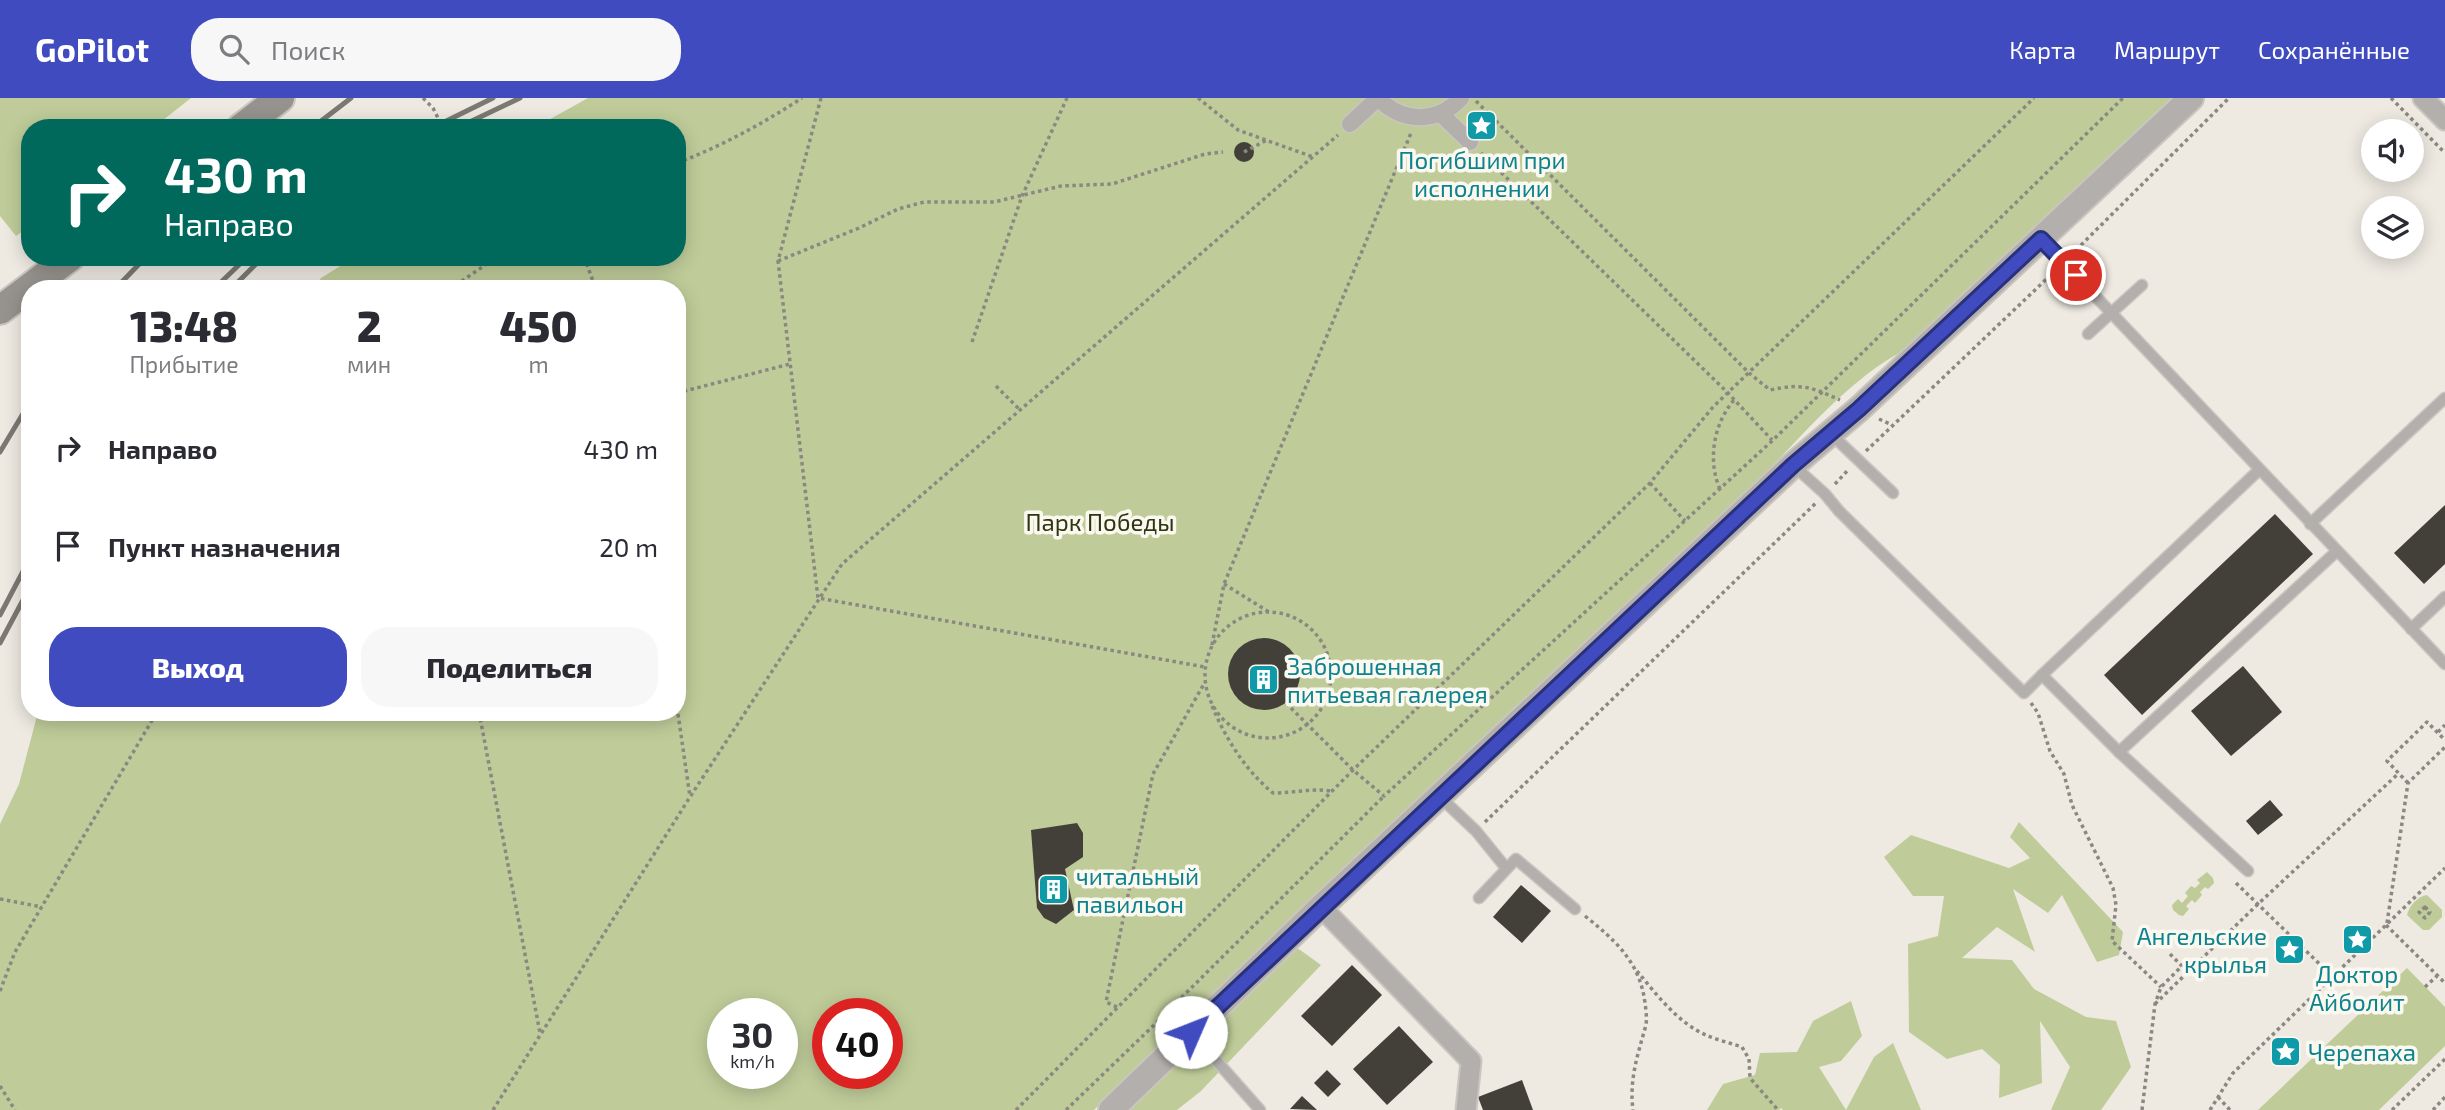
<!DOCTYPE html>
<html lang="ru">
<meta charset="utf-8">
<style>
body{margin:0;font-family:"Exo 2",sans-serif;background:#f7f7f7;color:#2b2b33;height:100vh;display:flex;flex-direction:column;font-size:26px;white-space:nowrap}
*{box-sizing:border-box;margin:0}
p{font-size:23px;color:#7c7c81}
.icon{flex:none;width:38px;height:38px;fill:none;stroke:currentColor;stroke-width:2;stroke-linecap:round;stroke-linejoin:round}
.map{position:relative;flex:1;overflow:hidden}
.details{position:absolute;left:21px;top:182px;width:665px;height:441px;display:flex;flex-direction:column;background:#fff;border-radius:28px;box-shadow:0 4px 18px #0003}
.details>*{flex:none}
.top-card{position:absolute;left:21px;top:21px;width:665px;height:147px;border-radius:28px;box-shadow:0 4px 18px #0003;background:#00695c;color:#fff;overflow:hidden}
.controls{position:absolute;left:2361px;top:21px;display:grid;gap:14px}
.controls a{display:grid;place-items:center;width:63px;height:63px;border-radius:50%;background:#fff;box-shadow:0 4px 18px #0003;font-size:35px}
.speed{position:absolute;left:707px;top:900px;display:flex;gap:14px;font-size:35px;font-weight:700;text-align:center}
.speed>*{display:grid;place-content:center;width:91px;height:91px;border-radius:50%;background:#fff;box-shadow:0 4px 18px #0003;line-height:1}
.speed small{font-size:18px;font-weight:400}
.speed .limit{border:10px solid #d22;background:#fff;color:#111}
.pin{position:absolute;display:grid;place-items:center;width:60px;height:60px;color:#fff;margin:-30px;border:4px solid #fff;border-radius:50%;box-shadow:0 2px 7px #0007}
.me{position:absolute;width:77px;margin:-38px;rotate:46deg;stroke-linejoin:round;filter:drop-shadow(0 0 5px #0008)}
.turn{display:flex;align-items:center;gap:24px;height:147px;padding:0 28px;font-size:32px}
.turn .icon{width:91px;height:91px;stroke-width:2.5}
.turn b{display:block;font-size:49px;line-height:60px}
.eta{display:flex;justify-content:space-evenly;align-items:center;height:119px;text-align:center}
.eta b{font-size:42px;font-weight:800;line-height:49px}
.button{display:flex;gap:14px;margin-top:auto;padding:14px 28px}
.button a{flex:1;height:80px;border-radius:28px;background:#3f4bbf;color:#fff;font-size:28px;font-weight:800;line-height:80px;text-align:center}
.button a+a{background:#f7f7f7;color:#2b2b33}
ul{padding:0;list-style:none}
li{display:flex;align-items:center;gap:21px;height:98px;padding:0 28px}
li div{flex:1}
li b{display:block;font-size:26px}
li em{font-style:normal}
header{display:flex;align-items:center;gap:42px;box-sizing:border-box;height:98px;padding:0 35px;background:#3f4bbf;color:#fff}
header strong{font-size:33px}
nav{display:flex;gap:38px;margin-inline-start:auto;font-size:24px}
.search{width:490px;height:63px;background:#f7f7f7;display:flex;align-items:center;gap:18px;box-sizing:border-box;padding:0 24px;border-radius:28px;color:#7c7c81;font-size:26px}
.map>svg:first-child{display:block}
</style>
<header>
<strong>GoPilot</strong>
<div class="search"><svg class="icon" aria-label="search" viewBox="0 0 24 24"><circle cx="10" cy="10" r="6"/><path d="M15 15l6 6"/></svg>Поиск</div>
<nav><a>Карта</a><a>Маршрут</a><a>Сохранённые</a></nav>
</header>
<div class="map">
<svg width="2445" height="1012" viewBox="0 0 2445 1012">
<rect width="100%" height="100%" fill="#eeeae2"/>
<!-- green -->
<g fill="#bfcc99" fill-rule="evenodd">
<path d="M0,0h191l-38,30h-123v98l-14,10 -16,-20z"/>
<path d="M588,0h1583l-259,249c-56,24 -109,88 -152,132l-581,547 -85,84h-1094v-286l19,-40 19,-72h639v-423h-364l8,-11 34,-21h322v-129h-143zM723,915h59v60h-59zM828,915h59v60h-59z"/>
<path d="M2019,724l104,110 -4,23 -22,7 -35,-67 -14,18 -35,-24 22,63 -38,-25 -35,31 50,2 22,29 52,28 30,4 15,46 -30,43h-50l19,-43 -30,-46 2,62 -43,15 1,-33 -18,-16 -35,10 -38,-27 -1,-88 30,-8 6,-40h-31l-29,-39 27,-22 98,33 21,-10 -20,-21z"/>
<path d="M2207,774l6,6 1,5 -6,6 -3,-2 -5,5 2,3 -7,8 -3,-3 -6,6 3,3 -6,7 -4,-1 -6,-5 -1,-5 6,-6 4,4 6,-7 -3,-3 6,-7 4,2 5,-5 -3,-3z"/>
<path d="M2427,797l15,15v7l-13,13h-6l-16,-15c2,-9 11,-19 20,-20z"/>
<path d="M1296,849l25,18 -120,126 -24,19h-47z"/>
<path d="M2407,870l38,39v39l-66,64h-121z"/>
<path d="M1851,903l11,35 -21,25 -22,6 27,43h-63l-2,-2 -2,2h-72l16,-26 32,-9 5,-22 37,-1 16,-31z"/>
<path d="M1893,945l28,67h-75l28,-53z"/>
</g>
<!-- building -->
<g fill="#43403a">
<circle cx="1244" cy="54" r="10"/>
<path d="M2445,407v59l-21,20 -30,-31z"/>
<path d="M2275,416l38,40 -171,161 -38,-40z"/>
<circle cx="1264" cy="576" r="36"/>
<path d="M2243,568l39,46 -51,44 -40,-45z"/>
<path d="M2270,702l13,15 -25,20 -12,-14z"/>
<path d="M1077,725l6,10v24l-18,12 9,41 -18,14 -12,-6 -7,-10 -6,-78z"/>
<path d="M1521,787l30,26 -29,32 -29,-26z"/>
<path d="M1352,867l30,30 -50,51 -31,-30z"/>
<path d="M1399,928l34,36 -46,43 -34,-36z"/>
<path d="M1327,972l14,14 -13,13 -14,-14z"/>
<path d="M1522,982l11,30h-50l-5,-13z"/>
<path d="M1302,998l15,14 -27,-1z"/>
</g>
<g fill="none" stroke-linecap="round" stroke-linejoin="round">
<defs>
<g id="service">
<path d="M2041,141l404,425"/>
<path d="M2088,236l54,-49"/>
<path d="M1832,337l61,58"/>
<path d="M1793,367l32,29 14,17 185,182 18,-18 77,77 129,119"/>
<path d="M2310,426l135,-126"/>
<path d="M2411,531l34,-32"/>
<path d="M2042,577l217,-205"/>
<path d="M2119,654l218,-201"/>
<path d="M1440,699l36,34 30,37"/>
<path d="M1479,800l37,-39 59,50"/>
<path d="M1191,934l69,78"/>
</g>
<g id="pedestrian">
<path d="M1378,0c24,25 59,26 83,0"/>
<path d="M1441,16l29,28"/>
<path d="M1350,26l28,-26"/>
</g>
<g id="minor">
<path d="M2423,0l22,22"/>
<path d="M1321,809l150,154 -5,49"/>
</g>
<path id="tertiary" d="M1111,1012l210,-203 472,-442 66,-56 332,-311"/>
<g id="secondary">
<path d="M241,30l39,-30"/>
<path d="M0,212l70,-53"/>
</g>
</defs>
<!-- service casing -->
<use href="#service" stroke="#cac6bf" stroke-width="13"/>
<!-- pedestrian casing -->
<use href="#pedestrian" stroke="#cac6bf" stroke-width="19"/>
<!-- minor casing -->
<use href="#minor" stroke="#cac6bf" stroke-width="23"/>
<!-- tertiary casing -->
<use href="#tertiary" stroke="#cac6bf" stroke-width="28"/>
<!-- secondary casing -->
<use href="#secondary" stroke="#cac6bf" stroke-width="32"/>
<!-- path -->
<g stroke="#8b8882" stroke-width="3.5" stroke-dasharray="3.5 3.5" stroke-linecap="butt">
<path d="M423,0l10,10 10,20"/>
<path d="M821,0l-43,163 40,337 387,69"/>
<path d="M1198,0l40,32 75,27"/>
<path d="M2391,0l54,55"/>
<path d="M1476,3l273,272 21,17c32,-7 41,-3 70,10"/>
<path d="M1244,54l23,-12"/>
<path d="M1481,55l247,240 44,47"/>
<path d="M677,65c45,-17 85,-39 125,-65"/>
<path d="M2071,157l158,-157"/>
<path d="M584,159l12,32"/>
<path d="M778,163l81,-33 39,-19 26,-7h70l67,-16 51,-2 93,-30 18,-2"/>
<path d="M450,191l47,-32"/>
<path d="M972,244l50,-146 45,-98"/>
<path d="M996,288l23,23"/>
<path d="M677,295l113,-29"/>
<path d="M1879,321l13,6"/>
<path d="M1866,353l190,-181"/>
<path d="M1650,385l35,38"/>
<path d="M1835,386l14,-15"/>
<path d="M1720,391c-13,-29 -6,-66 14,-89"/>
<path d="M1224,486l45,28"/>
<circle cx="1268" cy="577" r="63"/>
<path d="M1212,547l12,-61 187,-451"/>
<path d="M1286,605l67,67 31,26 388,-355 351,-343"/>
<path d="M2031,605l7,10 12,38 14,23 8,31 41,83 3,17 -4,36 49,46"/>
<path d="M1212,608c14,33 33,64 61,87 21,0 38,-5 58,-2"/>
<path d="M677,609l13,90"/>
<path d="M479,614l61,321"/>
<path d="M2438,634l7,-7"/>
<path d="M2408,685l-21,-22 40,-39 18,18"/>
<path d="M1485,724l332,-320"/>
<path d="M2236,785l97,94"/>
<path d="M0,801l42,8"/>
<path d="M2425,809l5,5 -5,6 -6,-6z"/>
<path d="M1585,818c30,24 55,46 60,87 1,7 2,15 1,22 -8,29 -17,54 -13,85"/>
<path d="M2387,825l21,-140 37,-36"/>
<path d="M2386,827l59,58"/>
<path d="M2359,843l5,5"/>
<path d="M1637,873c19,23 41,52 69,64 11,5 24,8 36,12l7,12 1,19 28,32"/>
<path d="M2425,889l12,-11"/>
<path d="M0,893l15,-39 142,-240"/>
<path d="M2155,906l103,-100 141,-131"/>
<path d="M1117,909l-11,-5 47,-228 52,-92"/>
<path d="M0,988l15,24"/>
<path d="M2218,999l12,13"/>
<path d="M493,1012l197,-313 152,-233 496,-429"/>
<path d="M1016,1012l337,-340 297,-287 63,-76 321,-309"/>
<path d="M1066,1012l87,-84 231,-230"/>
<path d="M2142,1012l13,-106 6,-17 21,-21 -13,-13"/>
<path d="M2210,1012l23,-37 212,-205"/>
<path d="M2392,1012l53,-51"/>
<path d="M2433,1012l12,-13"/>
</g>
<!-- service -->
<use href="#service" stroke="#b2afac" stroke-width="10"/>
<!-- pedestrian -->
<use href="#pedestrian" stroke="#b2afac" stroke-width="16"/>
<!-- minor -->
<use href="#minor" stroke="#b2afac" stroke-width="19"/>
<!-- tertiary -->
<use href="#tertiary" stroke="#b2afac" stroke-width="24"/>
<!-- secondary -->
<use href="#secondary" stroke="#96938e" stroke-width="28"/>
<!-- rail -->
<g stroke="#7c7974" stroke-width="5">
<path d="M312,30l39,-30"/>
<path d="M432,30l61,-30"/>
<path d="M457,30l63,-30"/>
<path d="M115,191l31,-32"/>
<path d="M214,191l33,-32"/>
<path d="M231,191l32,-32"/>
<path d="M0,354l30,-50"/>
<path d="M0,517l30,-57"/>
<path d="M0,545l30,-56"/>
</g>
</g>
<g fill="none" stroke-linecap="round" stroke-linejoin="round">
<defs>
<path id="route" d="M1191,934l602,-567 66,-56 182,-170 35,36"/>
</defs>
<!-- route casing -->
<use href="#route" stroke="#29317c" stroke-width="18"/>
<!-- route -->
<use href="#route" stroke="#3f4bbf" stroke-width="12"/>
</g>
<!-- icons -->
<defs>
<symbol id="sight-square" viewBox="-11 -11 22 22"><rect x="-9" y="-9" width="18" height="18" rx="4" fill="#0f9aa8" stroke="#fbf8ef"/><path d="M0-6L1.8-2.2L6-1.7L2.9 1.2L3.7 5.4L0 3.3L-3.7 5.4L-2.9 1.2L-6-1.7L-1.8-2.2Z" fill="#fff"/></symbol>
<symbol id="building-square" viewBox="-11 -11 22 22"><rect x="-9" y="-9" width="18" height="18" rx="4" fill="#0f9aa8" stroke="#fbf8ef"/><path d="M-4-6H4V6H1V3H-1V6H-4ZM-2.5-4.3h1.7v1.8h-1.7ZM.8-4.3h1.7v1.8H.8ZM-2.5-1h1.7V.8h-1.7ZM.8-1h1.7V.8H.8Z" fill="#fff"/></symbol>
</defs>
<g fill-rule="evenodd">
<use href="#sight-square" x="1464" y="10" width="35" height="35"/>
<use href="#building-square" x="1246" y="564" width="35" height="35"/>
<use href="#building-square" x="1036" y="774" width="35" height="35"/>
<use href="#sight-square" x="2340" y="824" width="35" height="35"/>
<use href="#sight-square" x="2272" y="834" width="35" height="35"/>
<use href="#sight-square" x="2268" y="936" width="35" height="35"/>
</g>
<g text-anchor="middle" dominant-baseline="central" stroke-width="7" stroke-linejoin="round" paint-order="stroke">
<!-- culture labels -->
<g font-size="24" fill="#0d838f" stroke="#fbf8ef" text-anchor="start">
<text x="1482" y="61" text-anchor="middle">Погибшим при<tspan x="1482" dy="28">исполнении</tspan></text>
<text x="1287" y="567">Заброшенная<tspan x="1287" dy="28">питьевая галерея</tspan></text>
<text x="1076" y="777">читальный<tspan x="1076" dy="28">павильон</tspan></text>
<text x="2267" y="837" text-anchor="end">Ангельские<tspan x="2267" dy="28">крылья</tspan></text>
<text x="2357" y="875" text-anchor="middle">Доктор<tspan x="2357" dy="28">Айболит</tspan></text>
<text x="2308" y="953">Черепаха</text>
</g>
<!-- park labels -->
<g font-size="24" fill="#2f3614" stroke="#fbf8ef">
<text x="1100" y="423">Парк Победы</text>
</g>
</g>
</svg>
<div class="controls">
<a><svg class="icon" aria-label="sound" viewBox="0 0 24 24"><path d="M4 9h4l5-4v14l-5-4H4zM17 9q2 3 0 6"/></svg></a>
<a><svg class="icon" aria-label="layers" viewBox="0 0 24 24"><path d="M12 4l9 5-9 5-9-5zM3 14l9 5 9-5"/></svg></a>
</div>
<div class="speed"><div>30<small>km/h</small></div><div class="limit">40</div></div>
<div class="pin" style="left:2076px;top:177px;background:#d93025"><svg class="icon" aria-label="arrive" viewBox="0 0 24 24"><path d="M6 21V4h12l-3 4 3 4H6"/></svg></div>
<svg class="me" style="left:1191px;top:934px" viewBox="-20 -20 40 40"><circle r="19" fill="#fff"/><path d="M0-13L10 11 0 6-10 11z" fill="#3f4bbf"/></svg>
<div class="top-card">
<div class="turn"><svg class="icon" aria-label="right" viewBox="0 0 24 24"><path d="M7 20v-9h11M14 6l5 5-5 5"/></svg><div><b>430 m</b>Направо</div></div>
</div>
<section class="details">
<div class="eta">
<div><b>13:48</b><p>Прибытие</p></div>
<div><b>2</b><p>мин</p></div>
<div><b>450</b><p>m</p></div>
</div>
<ul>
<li><svg class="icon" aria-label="right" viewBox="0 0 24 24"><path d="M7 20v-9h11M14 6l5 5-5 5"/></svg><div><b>Направо</b></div><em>430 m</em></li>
<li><svg class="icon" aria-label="arrive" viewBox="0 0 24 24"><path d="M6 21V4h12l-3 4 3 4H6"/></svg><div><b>Пункт назначения</b></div><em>20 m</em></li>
</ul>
<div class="button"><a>Выход</a><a>Поделиться</a></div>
</section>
</div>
